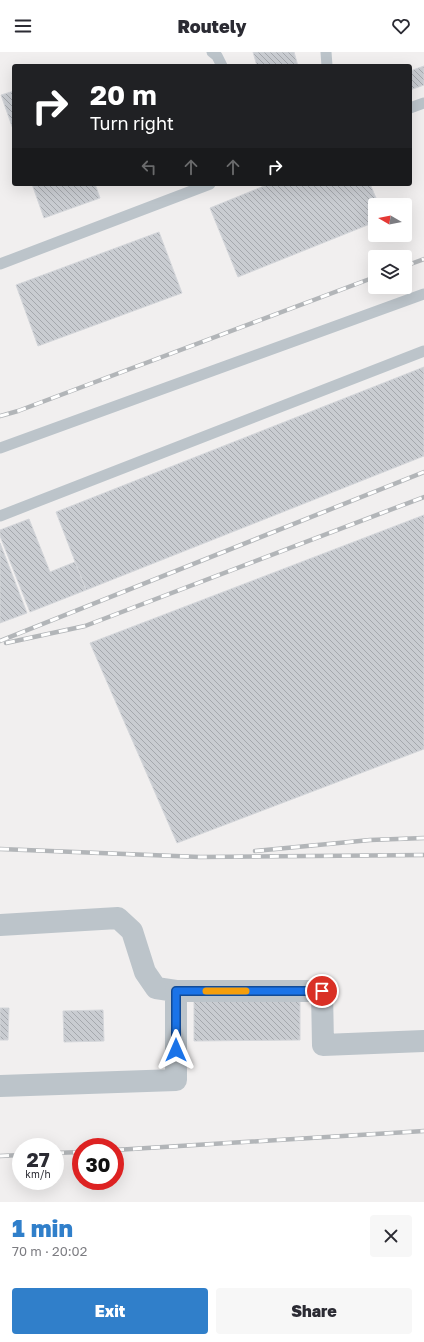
<!DOCTYPE html>
<meta charset="utf-8">
<style>
body{margin:0;font-family:"Golos Text",sans-serif;background:#f7f7f7;color:#2b2b33;height:100vh;display:flex;flex-direction:column;font-size:15px;white-space:nowrap}
*{box-sizing:border-box;margin:0}
p{font-size:13px;color:#7c7c81}
.icon{flex:none;width:22px;height:22px;fill:none;stroke:currentColor;stroke-width:2;stroke-linecap:round;stroke-linejoin:round}
.map{position:relative;height:1150px;overflow:hidden}
.details{display:flex;flex-direction:column;background:#fff;flex:1}
.details>*{flex:none}
.top-card{position:absolute;left:12px;top:12px;width:400px;height:122px;border-radius:4px;box-shadow:0 4px 16px #0002;background:#202124;color:#fff;overflow:hidden}
.needle{width:26px;rotate:279deg}
.buttons{position:absolute;left:368px;top:146px;display:grid;gap:8px}
.buttons a{display:grid;place-items:center;width:44px;height:44px;border-radius:4px;background:#fff;box-shadow:0 4px 16px #0002;font-size:20px}
.speed{position:absolute;left:12px;top:1086px;display:flex;gap:8px;font-size:20px;font-weight:700;text-align:center}
.speed>*{display:grid;place-content:center;width:52px;height:52px;border-radius:50%;background:#fff;box-shadow:0 4px 16px #0002;line-height:1}
.speed small{font-size:10px;font-weight:400}
.speed .limit{border:6px solid #d22;background:#fff;color:#111}
.pin{position:absolute;display:grid;place-items:center;width:34px;height:34px;color:#fff;margin:-17px;border:2px solid #fff;border-radius:50%;box-shadow:0 1px 4px #0007}
.me{position:absolute;width:44px;margin:-22px;rotate:0deg;stroke-linejoin:round;filter:drop-shadow(0 0 3px #0008)}
.turn{display:flex;align-items:center;gap:14px;height:84px;padding:0 12px;font-size:18px}
.turn .icon{width:52px;height:52px;stroke-width:2.5}
.turn b{display:block;font-size:28px;line-height:34px}
.lanes{display:flex;align-items:center;height:38px;padding:0 12px;background:#0003;justify-content:center;gap:20px;direction:ltr}
.lanes .off{opacity:.35}
.round{display:grid;place-items:center;flex:none;width:42px;height:42px;border-radius:4px;background:#f7f7f7}
.head{display:flex;align-items:center;justify-content:space-between;height:68px;padding:0 12px}
h1{font-size:24px;font-weight:800;line-height:30px;color:#307fca}
.cta{display:flex;gap:8px;margin-top:auto;padding:8px 12px}
.cta a{flex:1;height:46px;border-radius:4px;background:#307fca;color:#fff;font-size:16px;font-weight:800;line-height:46px;text-align:center}
.cta a+a{background:#f7f7f7;color:#2b2b33}
header{display:flex;justify-content:space-between;align-items:center;height:52px;padding:0 12px;background:#fff;font-size:18px;font-weight:800}
.map>svg:first-child{display:block}
</style>
<header><svg class="icon" aria-label="menu" viewBox="0 0 24 24"><path d="M4 6h16M4 12h16M4 18h16"/></svg>Routely<svg class="icon" aria-label="heart" viewBox="0 0 24 24"><path d="M12 20l-8-8c-3-5 5-10 8-4 3-6 11-1 8 4z"/></svg></header>
<div class="map">
<svg width="424" height="1150" viewBox="0 0 424 1150">
<defs>
<pattern id="building-back-hatch" width="6" height="6" patternUnits="userSpaceOnUse"><rect width="6" height="6" fill="#c9ccd1"/><path d="M-1 5l2 2M0 0l6 6M5-1l2 2" fill="none" stroke="#a5a8ad"/></pattern>
</defs>
<rect width="100%" height="100%" fill="#f1efef"/>
<!-- building -->
<g fill="url(#building-back-hatch)" stroke="#d4d6da">
<path d="M253,0h41l4,14h-41z"/>
<path d="M424,14v19l-14,5v-19z"/>
<path d="M14,39v41l-13,-37z"/>
<path d="M32,132h63l5,14 -56,20z"/>
<path d="M269,132h101l9,21h-4v17l-137,55 -28,-69z"/>
<path d="M159,180l23,61 -144,53 -22,-61z"/>
<path d="M424,315v89l-338,134 -30,-78z"/>
<path d="M424,463v234l-247,94 -87,-200z"/>
<path d="M29,467l21,53 25,-10 11,28 -56,22 -30,-76v-6z"/>
<path d="M0,491l27,70 -27,10z"/>
<path d="M300,946v42l-106,1v-42z"/>
<path d="M0,956h9l-1,32h-8z"/>
<path d="M103,958l1,31 -40,1 -1,-31z"/>
</g>
<g fill="none" stroke-linecap="round" stroke-linejoin="round">
<!-- service -->
<g stroke="#bcc4ca" stroke-width="11">
<path d="M212,0l5,4 5,10"/>
<path d="M326,0l1,14"/>
<path d="M410,56l14,-5"/>
<path d="M0,212l210,-80"/>
<path d="M0,396l424,-154"/>
<path d="M0,464l424,-165"/>
</g>
<!-- minor -->
<g stroke="#bcc4ca" stroke-width="22">
<path d="M0,873l118,-7 14,13 13,41 11,16 20,3v89l-176,6"/>
<path d="M176,939h146l1,54 101,-4"/>
</g>
<defs>
<g id="rail">
<path d="M405,214l19,-7"/>
<path d="M0,364l18,-5 357,-134"/>
<path d="M0,589l424,-169"/>
<path d="M6,591l79,-17 339,-129"/>
<path d="M0,797l200,8 224,-2"/>
<path d="M255,799l115,-11 54,-2"/>
<path d="M115,1098l309,-19"/>
<path d="M55,1101l26,-1"/>
<path d="M0,1104l21,-1"/>
</g>
</defs>
<!-- rail casing -->
<use href="#rail" stroke="#b2b5b8" stroke-width="4.5"/>
<!-- rail -->
<use href="#rail" stroke="#fff" stroke-width="3" stroke-dasharray="9" stroke-linecap="butt"/>
</g>
<g fill="none" stroke-linecap="round" stroke-linejoin="round">
<defs>
<path id="route" d="M176,998v-59h146"/>
</defs>
<!-- route casing -->
<use href="#route" stroke="#114b97" stroke-width="10"/>
<!-- route -->
<use href="#route" stroke="#1a73e8" stroke-width="7"/>
<!-- slow -->
<path stroke="#f59e0b" stroke-width="7" d="M206,939h40"/>
</g>
</svg>
<div class="buttons">
<a><svg class="needle" viewBox="-14 -14 28 28"><path d="M0-13l5 13h-10z" fill="#e53935"/><path d="M0 13l5-13h-10z" fill="#7c7c81"/></svg></a>
<a><svg class="icon" aria-label="layers" viewBox="0 0 24 24"><path d="M12 4l9 5-9 5-9-5zM3 14l9 5 9-5"/></svg></a>
</div>
<div class="speed"><div>27<small>km/h</small></div><div class="limit">30</div></div>
<div class="pin" style="left:322px;top:939px;background:#d93025"><svg class="icon" aria-label="arrive" viewBox="0 0 24 24"><path d="M6 21V4h12l-3 4 3 4H6"/></svg></div>
<svg class="me" style="left:176px;top:998px" viewBox="-20 -20 40 40"><path d="M0-17L14 15 0 8-14 15z" fill="#1a73e8" stroke="#fff" stroke-width="4"/></svg>
<div class="top-card">
<div class="turn"><svg class="icon" aria-label="right" viewBox="0 0 24 24"><path d="M7 20v-9h11M14 6l5 5-5 5"/></svg><div><b>20 m</b>Turn right</div></div>
<div class="lanes"><svg class="icon off" aria-label="left" viewBox="0 0 24 24"><path d="M17 20v-9H6M10 6l-5 5 5 5"/></svg><svg class="icon off" aria-label="ahead" viewBox="0 0 24 24"><path d="M12 20V5M6 11l6-6 6 6"/></svg><svg class="icon off" aria-label="ahead" viewBox="0 0 24 24"><path d="M12 20V5M6 11l6-6 6 6"/></svg><svg class="icon" aria-label="right" viewBox="0 0 24 24"><path d="M7 20v-9h11M14 6l5 5-5 5"/></svg></div>
</div>
</div>
<section class="details">
<div class="head"><div><h1>1 min</h1><p>70 m · 20:02</p></div><a class="round"><svg class="icon" aria-label="close" viewBox="0 0 24 24"><path d="M6 6l12 12M18 6L6 18"/></svg></a></div>
<div class="cta"><a>Exit</a><a>Share</a></div>
</section>
